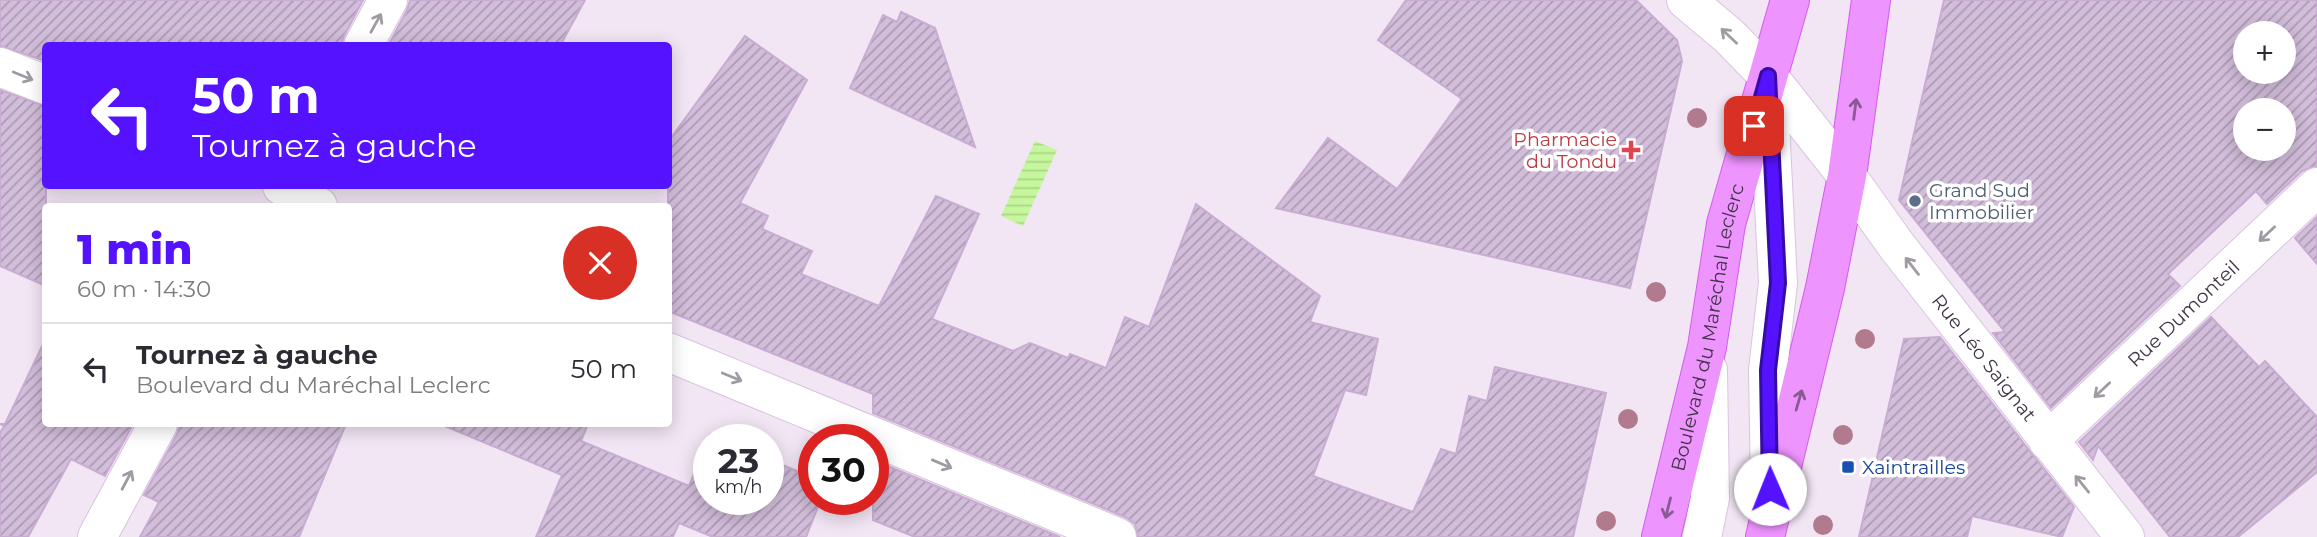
<!DOCTYPE html>
<html lang="fr">
<meta charset="utf-8">
<style>
body{margin:0;font-family:Montserrat,sans-serif;background:#f2f2f3;color:#2b2b33;height:100vh;display:flex;flex-direction:column;font-size:26px;white-space:nowrap}
*{box-sizing:border-box;margin:0}
p{font-size:23px;color:#7c7c81}
.icon{flex:none;width:38px;height:38px;fill:none;stroke:currentColor;stroke-width:2;stroke-linecap:round;stroke-linejoin:round}
.map{position:relative;flex:1;overflow:hidden}
.details{position:absolute;left:42px;top:203px;width:630px;height:224px;display:flex;flex-direction:column;background:#fff;border-radius:7px;box-shadow:0 4px 18px #0003}
.details>*{flex:none}
.hud{position:absolute;left:42px;top:42px;width:630px;height:147px;border-radius:7px;box-shadow:0 4px 18px #0003;background:#5412ff;color:#fff;overflow:hidden}
.tools{position:absolute;left:2233px;top:21px;display:grid;gap:14px}
.tools a{display:grid;place-items:center;width:63px;height:63px;border-radius:50%;background:#fff;box-shadow:0 4px 18px #0003;font-size:35px}
.speed{position:absolute;left:693px;top:424px;display:flex;gap:14px;font-size:35px;font-weight:700;text-align:center}
.speed>*{display:grid;place-content:center;width:91px;height:91px;border-radius:50%;background:#fff;box-shadow:0 4px 18px #0003;line-height:1}
.speed small{font-size:18px;font-weight:400}
.speed .limit{border:10px solid #d22;background:#fff;color:#111}
.pin{position:absolute;display:grid;place-items:center;width:60px;height:60px;color:#fff;margin:-30px;border-radius:14px;box-shadow:0 4px 10px #0006}
.me{position:absolute;width:77px;margin:-38px;rotate:359deg;stroke-linejoin:round;filter:drop-shadow(0 0 5px #0008)}
.turn{display:flex;align-items:center;gap:24px;height:147px;padding:0 35px;font-size:32px}
.turn .icon{width:91px;height:91px;stroke-width:2.5}
.turn b{display:block;font-size:49px;line-height:60px}
.round{display:grid;place-items:center;flex:none;width:74px;height:74px;border-radius:37px;background:#f2f2f3}
.headline{display:flex;align-items:center;justify-content:space-between;height:119px;padding:0 35px}
h1{font-size:42px;font-weight:800;line-height:52px;color:#5412ff}
ul{padding:0;list-style:none}
li{display:flex;align-items:center;gap:21px;height:91px;padding:0 35px;border-top:2px solid #e1e1e2}
li div{flex:1}
li b{display:block;font-size:26px}
li em{font-style:normal}
.map>svg:first-child{display:block}
</style>
<div class="map">
<svg width="2317" height="537" viewBox="0 0 2317 537">
<defs>
<pattern id="water-rules" width="6" height="5" patternUnits="userSpaceOnUse" patternTransform="scale(1.75)"><rect width="6" height="5" fill="#c6f79c"/><path d="M0 2.5h6" fill="none" stroke="#abd488"/></pattern>
<pattern id="building-hatch" width="6" height="6" patternUnits="userSpaceOnUse" patternTransform="scale(1.75)"><rect width="6" height="6" fill="#d2bdda"/><path d="M-1 1l2-2M0 6l6-6M5 7l2-2" fill="none" stroke="#ac9ab3"/></pattern>
</defs>
<rect width="100%" height="100%" fill="#f2e5f4"/>
<!-- water -->
<path fill="url(#water-rules)" d="M1035,141l22,9 -34,76 -22,-10z"/>
<!-- building -->
<g fill="url(#building-hatch)" stroke="#c8acd2" stroke-width="2" fill-rule="evenodd">
<path d="M0,0h363l-19,36 -3,10h-295v15l-46,-15z"/>
<path d="M410,0h175l-25,46h-172l19,-36z"/>
<path d="M1406,0h230l41,40 5,21 -52,227 -354,-80 52,-70 69,51 65,-90 -84,-59z"/>
<path d="M1944,0h373v166l-15,5 -35,33 -11,-13 -88,83 12,12 -129,122 -58,-75 12,-1 -106,-132zM2245,33h39v39h-39zM2245,110h39v39h-39z"/>
<path d="M901,12l34,16 40,119 -125,-59 33,-73 14,7z"/>
<path d="M745,36l62,44 -67,123 28,13 -6,13 50,22 -11,23 78,32 57,-110 43,18 -47,105 81,32 17,-8 38,15 2,-4 36,14 19,-51 24,10 47,-123 124,92 -10,26 68,17 -12,56 -21,-5 -32,86 100,36 28,-63 15,5 13,-58 18,5 8,-34 111,26 -33,144h-435l-3,-13 -10,-7 -252,-104v-19l-205,-83v-169z"/>
<path d="M0,90l46,16v180l-46,-20z"/>
<path d="M2317,217v47l-22,-26z"/>
<path d="M2211,317l48,50 6,-6 52,56v55l-79,65h-68l-72,-91 -5,14 -14,-18z"/>
<path d="M1940,337l134,170 -12,30 -90,-21 -5,21h-108l45,-198z"/>
<path d="M46,338v86h87l-28,52 -34,-17 -43,78h-28v-104l4,-7 -4,-2h5z"/>
<path d="M180,424h166l-47,113h-159l19,-35 -15,-7 33,-61z"/>
<path d="M440,424h148l-7,17 108,45 21,-51 10,4h-11v60h59v-40l46,19v21h7l-15,38h-93l-34,-14 -6,14h-137l26,-62z"/>
<path d="M873,460l187,77h-145l-42,-17z"/>
</g>
<g fill="none" stroke-linecap="round" stroke-linejoin="round">
<defs>
<g id="minor">
<path d="M363,46l25,-46"/>
<path d="M0,67l46,18"/>
<path d="M1768,85l10,198 -10,87 2,120"/>
<path d="M282,186l36,20"/>
<path d="M668,352l449,185"/>
<path id="s1" d="M2048,441l269,-254"/>
<path d="M97,537l61,-113"/>
<path d="M1702,537l8,-39 -2,-128"/>
</g>
<g id="tertiary">
<path id="s2" d="M1686,0l43,36 39,40 79,100 49,69 229,292"/>
</g>
<g id="primary">
<path id="s3" d="M1661,537l46,-190 19,-123 64,-224"/>
<path d="M1765,537l60,-249 22,-112 24,-176"/>
</g>
</defs>
<!-- minor casing -->
<use href="#minor" stroke="#d9c4df" stroke-width="40"/>
<!-- tertiary casing -->
<use href="#tertiary" stroke="#d9c4df" stroke-width="40"/>
<!-- primary casing -->
<use href="#primary" stroke="#d45aee" stroke-width="40"/>
<!-- minor -->
<use href="#minor" stroke="#fff" stroke-width="38"/>
<!-- tertiary -->
<use href="#tertiary" stroke="#fff" stroke-width="38"/>
<!-- primary -->
<use href="#primary" stroke="#ee94ff" stroke-width="38"/>
</g>
<!-- trees -->
<g fill="#b27a8d">
<circle cx="1697" cy="118" r="10"/>
<circle cx="1656" cy="292" r="10"/>
<circle cx="1865" cy="339" r="10"/>
<circle cx="1628" cy="419" r="10"/>
<circle cx="1843" cy="435" r="10"/>
<circle cx="1606" cy="521" r="10"/>
<circle cx="1823" cy="525" r="10"/>
</g>
<!-- one-way arrows -->
<defs><path id="oneway-shaft" d="M-6 0H5M1.5-3L5.5 0L1.5 3" fill="none" stroke-width="1.6" stroke-linecap="round" stroke-linejoin="round" transform="scale(1.75)"/></defs>
<g stroke="#a09aa3">
<use href="#oneway-shaft" transform="translate(376 23) rotate(-61)"/>
<use href="#oneway-shaft" transform="translate(1729 36) rotate(-137)"/>
<use href="#oneway-shaft" transform="translate(23 76) rotate(22)"/>
<use href="#oneway-shaft" transform="translate(2267 234) rotate(137)"/>
<use href="#oneway-shaft" transform="translate(1912 266) rotate(-128)"/>
<use href="#oneway-shaft" transform="translate(732 377) rotate(22)"/>
<use href="#oneway-shaft" transform="translate(2102 390) rotate(137)"/>
<use href="#oneway-shaft" transform="translate(942 464) rotate(23)"/>
<use href="#oneway-shaft" transform="translate(127 480) rotate(-62)"/>
<use href="#oneway-shaft" transform="translate(2082 484) rotate(-129)"/>
</g>
<g stroke="#875a91">
<use href="#oneway-shaft" transform="translate(1855 109) rotate(-83)"/>
<use href="#oneway-shaft" transform="translate(1799 400) rotate(-74)"/>
<use href="#oneway-shaft" transform="translate(1668 508) rotate(104)"/>
</g>
<g fill="none" stroke-linecap="round" stroke-linejoin="round">
<defs>
<path id="route" d="M1754,126l14,-50 10,207 -10,87 2,119"/>
</defs>
<!-- route casing -->
<use href="#route" stroke="#370ca6" stroke-width="18"/>
<!-- route -->
<use href="#route" stroke="#5412ff" stroke-width="12"/>
</g>
<!-- markers -->
<path fill="#e0444e" stroke="#fff" stroke-width="2.5" d="M1627.5 139.5h7v7h7v7h-7v7h-7v-7h-7v-7h7z"/>
<circle fill="#5c6f8a" stroke="#fff" stroke-width="2.5" cx="1915" cy="201" r="7"/>
<rect fill="#1a4fb4" stroke="#fff" stroke-width="2.5" x="1841" y="460" width="14" height="14" rx="3.5"/>
<g text-anchor="middle" dominant-baseline="central" stroke-width="7" stroke-linejoin="round" paint-order="stroke">
<!-- health labels -->
<g font-size="19" fill="#be3a42" stroke="#fff" text-anchor="end">
<text x="1617" y="139">Pharmacie<tspan x="1617" dy="22">du Tondu</tspan></text>
</g>
<!-- service labels -->
<g font-size="19" fill="#4e5e75" stroke="#fff" text-anchor="start">
<text x="1929" y="190">Grand Sud<tspan x="1929" dy="22">Immobilier</tspan></text>
</g>
<!-- street labels -->
<g font-size="19" fill="#423447" stroke="#fff">
<text stroke="none"><textPath href="#s1" startOffset="186">Rue Dumonteil</textPath></text>
<text stroke="none"><textPath href="#s3" startOffset="215">Boulevard du Maréchal Leclerc</textPath></text>
<text stroke="none"><textPath href="#s2" startOffset="467">Rue Léo Saignat</textPath></text>
</g>
<!-- transit labels -->
<g font-size="19" fill="#164399" stroke="#fff" text-anchor="start">
<text x="1862" y="467">Xaintrailles</text>
</g>
</g>
</svg>
<div class="tools">
<a>+</a>
<a>−</a>
</div>
<div class="speed"><div>23<small>km/h</small></div><div class="limit">30</div></div>
<div class="pin" style="left:1754px;top:126px;background:#d93025"><svg class="icon" aria-label="arrive" viewBox="0 0 24 24"><path d="M6 21V4h12l-3 4 3 4H6"/></svg></div>
<svg class="me" style="left:1770px;top:489px" viewBox="-20 -20 40 40"><circle r="19" fill="#fff"/><path d="M0-13L10 11 0 6-10 11z" fill="#5412ff"/></svg>
<div class="hud">
<div class="turn"><svg class="icon" aria-label="left" viewBox="0 0 24 24"><path d="M17 20v-9H6M10 6l-5 5 5 5"/></svg><div><b>50 m</b>Tournez à gauche</div></div>
</div>
<section class="details">
<div class="headline"><div><h1>1 min</h1><p>60 m · 14:30</p></div><a class="round" style="background:#d93025;color:#fff"><svg class="icon" aria-label="close" viewBox="0 0 24 24"><path d="M6 6l12 12M18 6L6 18"/></svg></a></div>
<ul>
<li><svg class="icon" aria-label="left" viewBox="0 0 24 24"><path d="M17 20v-9H6M10 6l-5 5 5 5"/></svg><div><b>Tournez à gauche</b><p>Boulevard du Maréchal Leclerc</p></div><em>50 m</em></li>
</ul>
</section>
</div>
